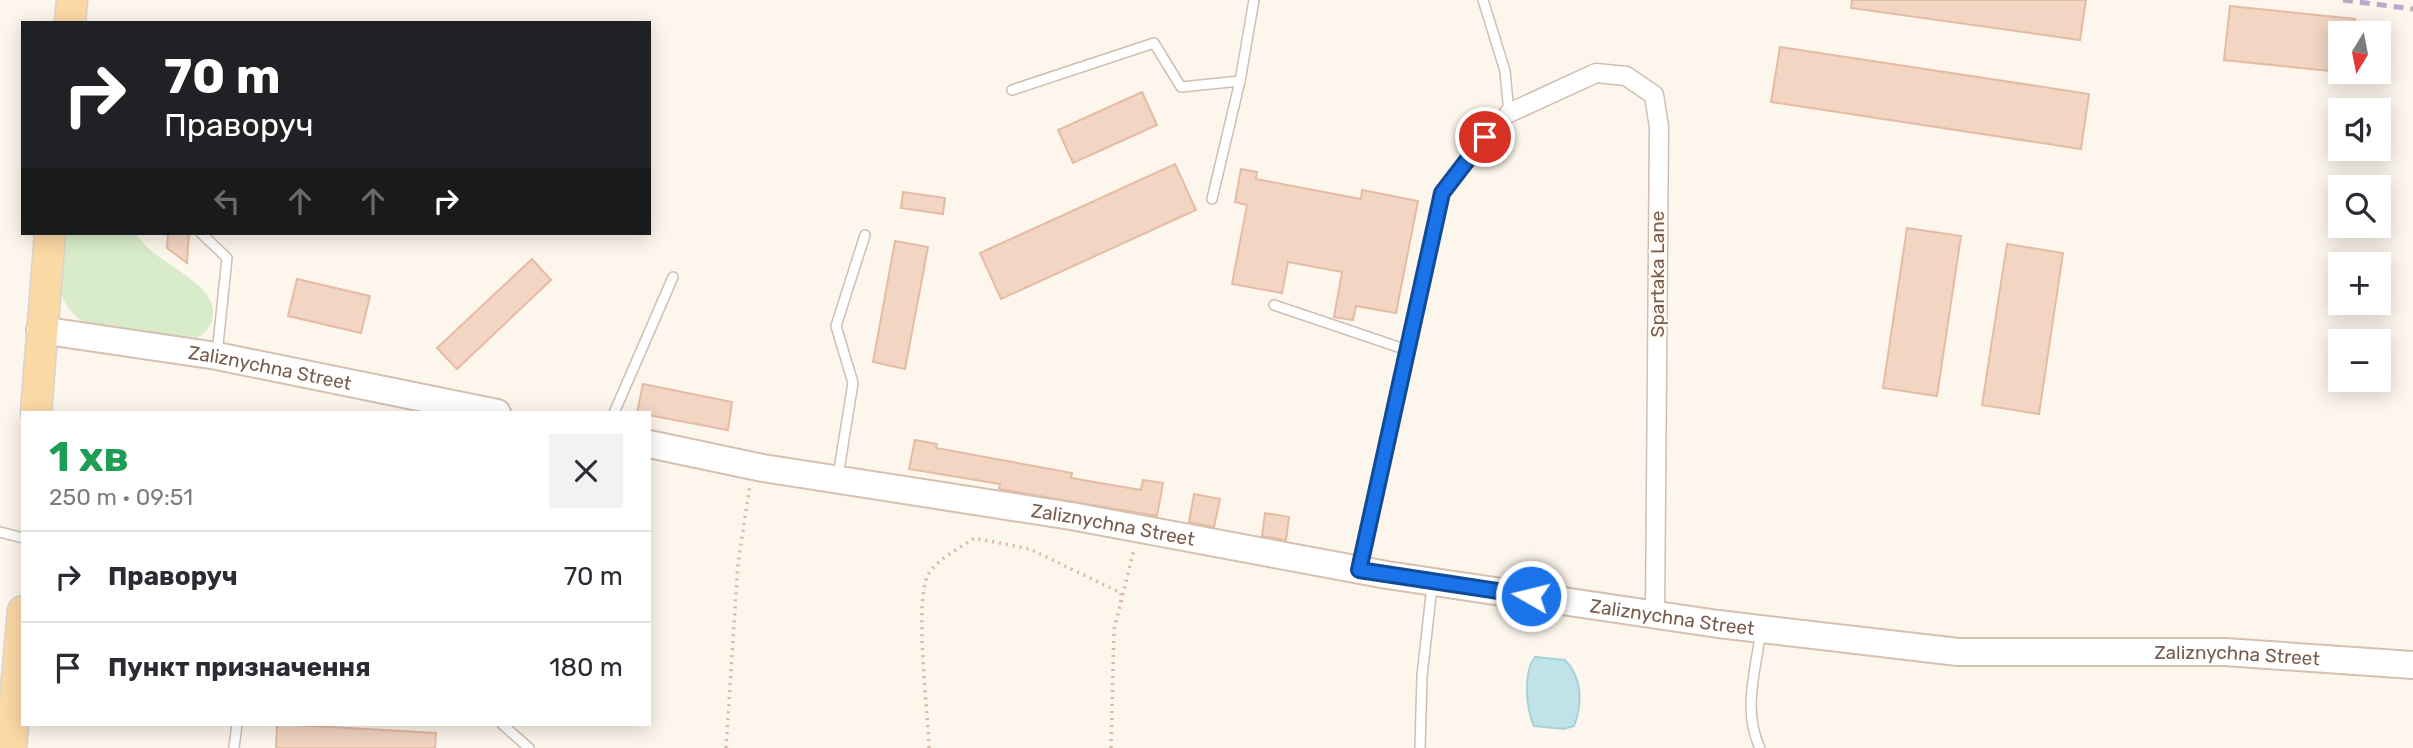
<!DOCTYPE html>
<html lang="uk">
<meta charset="utf-8">
<style>
body{margin:0;font-family:Rubik,sans-serif;background:#f2f2f3;color:#2b2b33;height:100vh;display:flex;flex-direction:column;font-size:26px;white-space:nowrap}
*{box-sizing:border-box;margin:0}
p{font-size:23px;color:#7c7c81}
.icon{flex:none;width:38px;height:38px;fill:none;stroke:currentColor;stroke-width:2;stroke-linecap:round;stroke-linejoin:round}
.map{position:relative;flex:1;overflow:hidden}
.sheet{position:absolute;left:21px;top:411px;width:630px;height:315px;display:flex;flex-direction:column;background:#fff;border-radius:0px;box-shadow:0 4px 18px #0003}
.sheet>*{flex:none}
.top-card{position:absolute;left:21px;top:21px;width:630px;height:214px;border-radius:0px;box-shadow:0 4px 18px #0003;background:#202124;color:#fff;overflow:hidden}
.needle{width:46px;rotate:190deg}
.controls{position:absolute;left:2328px;top:21px;display:grid;gap:14px}
.controls a{display:grid;place-items:center;width:63px;height:63px;border-radius:0px;background:#fff;box-shadow:0 4px 18px #0003;font-size:35px}
.pin{position:absolute;display:grid;place-items:center;width:60px;height:60px;color:#fff;margin:-30px;border:4px solid #fff;border-radius:50%;box-shadow:0 2px 7px #0007}
.me{position:absolute;width:77px;margin:-38px;rotate:278deg;stroke-linejoin:round;filter:drop-shadow(0 0 5px #0008)}
.turn{display:flex;align-items:center;gap:24px;height:147px;padding:0 28px;font-size:32px}
.turn .icon{width:91px;height:91px;stroke-width:2.5}
.turn b{display:block;font-size:49px;line-height:60px}
.lanes{display:flex;align-items:center;height:66px;padding:0 28px;background:#0003;justify-content:center;gap:35px;direction:ltr}
.lanes .off{opacity:.35}
.round{display:grid;place-items:center;flex:none;width:74px;height:74px;border-radius:0px;background:#f2f2f3}
.head{display:flex;align-items:center;justify-content:space-between;height:119px;padding:0 28px}
h1{font-size:42px;font-weight:700;line-height:52px;color:#1e9e55}
ul{padding:0;list-style:none}
li{display:flex;align-items:center;gap:21px;height:91px;padding:0 28px;border-top:2px solid #e1e1e2}
li div{flex:1}
li b{display:block;font-size:26px}
li em{font-style:normal}
.map>svg:first-child{display:block}
</style>
<div class="map">
<svg width="2413" height="748" viewBox="0 0 2413 748">
<rect width="100%" height="100%" fill="#fdf6ec"/>
<!-- green -->
<path fill="#d8ecc9" d="M63,233h73c15,31 87,49 76,87 -4,12 -12,17 -23,22l-101,-17c-39,-24 -28,-53 -25,-92z"/>
<!-- water -->
<path fill="#bfe3e8" stroke="#a5d3da" stroke-width="2" d="M1535,657l30,3c17,17 18,43 9,66l-10,3 -30,-3c-8,-17 -11,-54 1,-69z"/>
<!-- building -->
<g fill="#f3d5c3" stroke="#e6bba3" stroke-width="2">
<path d="M1852,0h234l-6,40 -229,-32z"/>
<path d="M2230,6l125,13 -2,14h-13v39l-116,-12z"/>
<path d="M1780,47l309,47 -8,55 -310,-47z"/>
<path d="M1142,92l15,33 -84,38 -15,-33z"/>
<path d="M1175,164l21,46 -195,89 -21,-46z"/>
<path d="M1241,169l16,3 -1,7 105,20 1,-9 56,11 -22,112 -40,-7 -3,14 -19,-3 8,-45 -54,-10 -6,31 -50,-9 15,-79 -12,-3z"/>
<path d="M903,192l42,6 -2,16 -42,-6z"/>
<path d="M1907,228l54,8 -24,160 -54,-8z"/>
<path d="M168,233h21l-2,30 -20,-15z"/>
<path d="M895,241l33,6 -23,122 -32,-7z"/>
<path d="M2007,244l56,9 -24,161 -57,-9z"/>
<path d="M532,259l19,21 -94,89 -20,-21z"/>
<path d="M297,279l73,17 -9,37 -73,-17z"/>
<path d="M643,384l89,18 -4,28 -91,-17z"/>
<path d="M915,440l22,4 -1,4 136,25 -1,5 70,12 2,-10 20,3 -6,33 -158,-27 1,-5 -91,-15z"/>
<path d="M1194,494l26,5 -6,28 -25,-5z"/>
<path d="M1265,513l24,4 -3,23 -24,-4z"/>
<path d="M277,724l159,9 -1,15h-159z"/>
</g>
<g fill="none" stroke-linecap="round" stroke-linejoin="round">
<defs>
<g id="lane">
<path d="M1012,90l142,-47 27,44 59,-6"/>
<path d="M1212,199l28,-118 14,-81"/>
<path d="M201,233l26,25 -10,96"/>
<path d="M1274,305l133,45"/>
<path d="M614,413l59,-136"/>
<path d="M838,476l15,-93 -17,-57 29,-91"/>
<path d="M0,532l23,6"/>
<path d="M1359,567l83,-374 43,-56 24,-24 -4,-42 -22,-71"/>
<path d="M502,724l27,24"/>
<path d="M234,748l3,-24"/>
<path d="M1420,748l2,-72 10,-90"/>
<path d="M1760,748c-18,-37 -4,-79 1,-118"/>
</g>
<path id="street" d="M1509,113l87,-40 30,3 28,19 5,32 -4,487"/>
<g id="secondary">
<path id="s1" d="M40,330l177,26 280,57"/>
<path id="s2" d="M649,444l114,24 308,48 316,59 331,49 240,28h267l188,13"/>
</g>
<g id="primary">
<path d="M70,23l2,-23"/>
<path d="M36,413l14,-180"/>
<path d="M11,748l12,-137"/>
</g>
</defs>
<!-- lane casing -->
<use href="#lane" stroke="#d1beb0" stroke-width="12"/>
<!-- street casing -->
<use href="#street" stroke="#d1beb0" stroke-width="21"/>
<!-- secondary casing -->
<use href="#secondary" stroke="#d6c0b0" stroke-width="30"/>
<!-- primary casing -->
<use href="#primary" stroke="#dad1cd" stroke-width="33"/>
<!-- path -->
<g stroke="#d9b8a5" stroke-width="3.5" stroke-dasharray="2 5" stroke-linecap="butt">
<path d="M726,748l12,-185 12,-78"/>
<path d="M929,748c-1,-36 -15,-146 -1,-173 7,-15 33,-27 46,-37l56,11 91,44v11"/>
<path d="M1111,748l3,-118 20,-80"/>
</g>
<!-- lane -->
<use href="#lane" stroke="#fff" stroke-width="9"/>
<!-- street -->
<use href="#street" stroke="#fff" stroke-width="18"/>
<!-- secondary -->
<use href="#secondary" stroke="#fff" stroke-width="26"/>
<!-- primary -->
<use href="#primary" stroke="#fbd9a5" stroke-width="30"/>
<!-- rail -->
<path stroke="#b9a8c9" stroke-width="5" stroke-dasharray="10 7" stroke-linecap="butt" d="M2343,0l70,9"/>
</g>
<g fill="none" stroke-linecap="round" stroke-linejoin="round">
<defs>
<path id="route" d="M1485,137l-43,56 -83,377 172,26"/>
</defs>
<!-- route casing -->
<use href="#route" stroke="#114b97" stroke-width="18"/>
<!-- route -->
<use href="#route" stroke="#1a73e8" stroke-width="12"/>
</g>
<g text-anchor="middle" dominant-baseline="central" stroke-width="5" stroke-linejoin="round" paint-order="stroke">
<!-- street labels -->
<g font-size="19" fill="#7a5c4d" stroke="#fffaf3">
<text transform="translate(1657 274) rotate(-90)">Spartaka Lane</text>
<text stroke="none"><textPath href="#s1" startOffset="233">Zaliznychna Street</textPath></text>
<text stroke="none"><textPath href="#s2" startOffset="471">Zaliznychna Street</textPath></text>
<text stroke="none"><textPath href="#s2" startOffset="1038">Zaliznychna Street</textPath></text>
<text stroke="none"><textPath href="#s2" startOffset="1605">Zaliznychna Street</textPath></text>
</g>
</g>
</svg>
<div class="controls">
<a><svg class="needle" viewBox="-14 -14 28 28"><path d="M0-13l5 13h-10z" fill="#e53935"/><path d="M0 13l5-13h-10z" fill="#7c7c81"/></svg></a>
<a><svg class="icon" aria-label="sound" viewBox="0 0 24 24"><path d="M4 9h4l5-4v14l-5-4H4zM17 9q2 3 0 6"/></svg></a>
<a><svg class="icon" aria-label="search" viewBox="0 0 24 24"><circle cx="10" cy="10" r="6"/><path d="M15 15l6 6"/></svg></a>
<a>+</a>
<a>−</a>
</div>
<div class="pin" style="left:1485px;top:137px;background:#d93025"><svg class="icon" aria-label="arrive" viewBox="0 0 24 24"><path d="M6 21V4h12l-3 4 3 4H6"/></svg></div>
<svg class="me" style="left:1531px;top:596px" viewBox="-20 -20 40 40"><circle r="17" fill="#1a73e8" stroke="#fff" stroke-width="3"/><path d="M0-11L8 9 0 5-8 9z" fill="#fff"/></svg>
<div class="top-card">
<div class="turn"><svg class="icon" aria-label="right" viewBox="0 0 24 24"><path d="M7 20v-9h11M14 6l5 5-5 5"/></svg><div><b>70 m</b>Праворуч</div></div>
<div class="lanes"><svg class="icon off" aria-label="left" viewBox="0 0 24 24"><path d="M17 20v-9H6M10 6l-5 5 5 5"/></svg><svg class="icon off" aria-label="ahead" viewBox="0 0 24 24"><path d="M12 20V5M6 11l6-6 6 6"/></svg><svg class="icon off" aria-label="ahead" viewBox="0 0 24 24"><path d="M12 20V5M6 11l6-6 6 6"/></svg><svg class="icon" aria-label="right" viewBox="0 0 24 24"><path d="M7 20v-9h11M14 6l5 5-5 5"/></svg></div>
</div>
<section class="sheet">
<div class="head"><div><h1>1 хв</h1><p>250 m · 09:51</p></div><a class="round"><svg class="icon" aria-label="close" viewBox="0 0 24 24"><path d="M6 6l12 12M18 6L6 18"/></svg></a></div>
<ul>
<li><svg class="icon" aria-label="right" viewBox="0 0 24 24"><path d="M7 20v-9h11M14 6l5 5-5 5"/></svg><div><b>Праворуч</b></div><em>70 m</em></li>
<li><svg class="icon" aria-label="arrive" viewBox="0 0 24 24"><path d="M6 21V4h12l-3 4 3 4H6"/></svg><div><b>Пункт призначення</b></div><em>180 m</em></li>
</ul>
</section>
</div>
